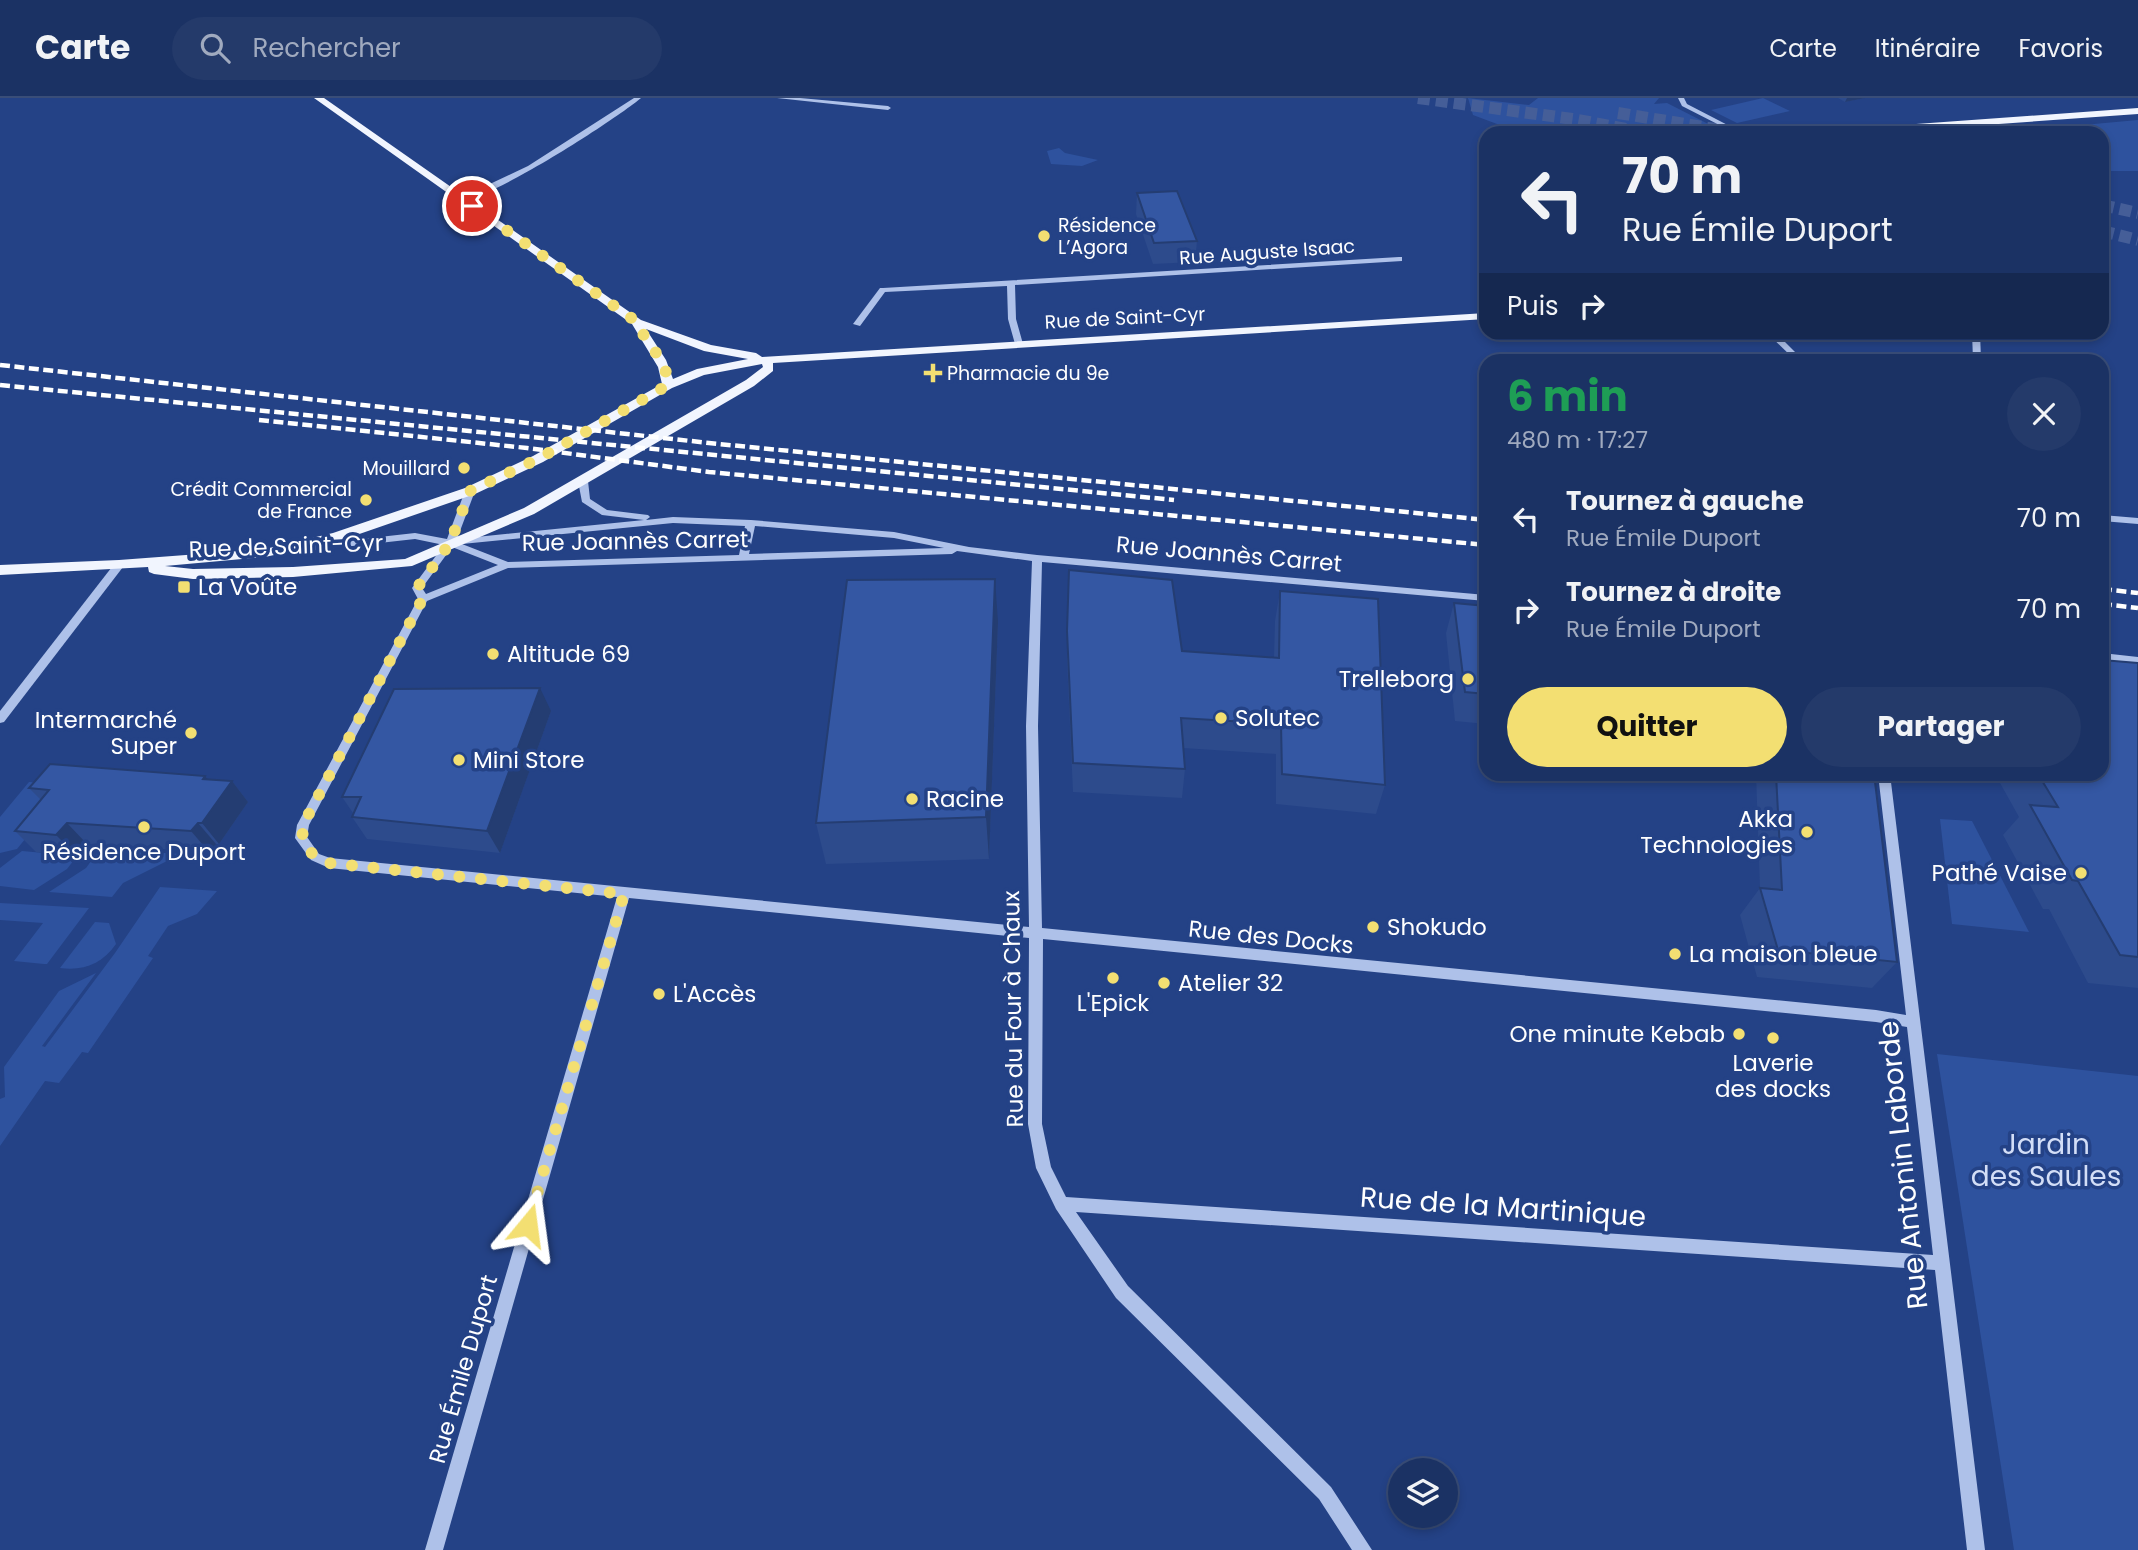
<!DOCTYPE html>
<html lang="fr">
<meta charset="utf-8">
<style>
body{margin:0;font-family:Poppins,sans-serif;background:#243a6a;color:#f1f3f6;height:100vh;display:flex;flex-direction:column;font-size:26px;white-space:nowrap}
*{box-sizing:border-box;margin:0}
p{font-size:23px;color:#a0aabf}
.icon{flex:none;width:38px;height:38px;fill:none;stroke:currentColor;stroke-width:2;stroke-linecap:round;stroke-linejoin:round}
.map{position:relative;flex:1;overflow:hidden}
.sheet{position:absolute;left:1479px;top:256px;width:630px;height:427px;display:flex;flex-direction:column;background:#1b3264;border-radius:21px;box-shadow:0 4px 10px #0003,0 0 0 2px #394d78}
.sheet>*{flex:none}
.hud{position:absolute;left:1479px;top:28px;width:630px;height:214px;border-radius:21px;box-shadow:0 4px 10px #0003,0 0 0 2px #394d78;background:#1b3264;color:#f1f3f6;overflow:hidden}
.tools{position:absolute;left:1388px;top:1360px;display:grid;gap:14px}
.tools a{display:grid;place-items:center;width:70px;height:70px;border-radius:50%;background:#1b3264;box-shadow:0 4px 10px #0003,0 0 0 2px #394d78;font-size:35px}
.pin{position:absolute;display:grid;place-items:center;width:60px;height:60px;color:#fff;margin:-30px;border:4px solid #fff;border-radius:50%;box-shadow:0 2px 7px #0007}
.me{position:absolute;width:77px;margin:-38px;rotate:16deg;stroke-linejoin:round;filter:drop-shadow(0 0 5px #0008)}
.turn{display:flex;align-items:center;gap:24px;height:147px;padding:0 28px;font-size:32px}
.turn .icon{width:91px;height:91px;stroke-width:2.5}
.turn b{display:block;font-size:49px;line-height:60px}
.then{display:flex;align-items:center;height:66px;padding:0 28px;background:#0003;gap:14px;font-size:26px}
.round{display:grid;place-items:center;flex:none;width:74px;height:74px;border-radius:37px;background:#243a6a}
.overview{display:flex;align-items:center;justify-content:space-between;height:119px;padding:0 28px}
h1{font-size:42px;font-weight:700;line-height:52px;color:#1e9e55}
.cta{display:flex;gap:14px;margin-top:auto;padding:14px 28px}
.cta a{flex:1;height:80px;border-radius:42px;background:#f3df72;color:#111;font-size:28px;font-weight:700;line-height:80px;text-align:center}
.cta a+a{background:#243a6a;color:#f1f3f6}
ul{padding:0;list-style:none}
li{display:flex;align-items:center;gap:21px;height:91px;padding:0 28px}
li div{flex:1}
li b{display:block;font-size:26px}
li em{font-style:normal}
header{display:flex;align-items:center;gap:42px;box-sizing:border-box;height:98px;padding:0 35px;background:#1b3264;border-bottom:2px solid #394d78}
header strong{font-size:33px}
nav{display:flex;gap:38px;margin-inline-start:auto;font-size:24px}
.search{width:490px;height:63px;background:#243a6a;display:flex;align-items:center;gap:18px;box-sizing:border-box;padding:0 24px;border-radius:38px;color:#a0aabf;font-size:26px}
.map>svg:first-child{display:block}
</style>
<header>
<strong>Carte</strong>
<div class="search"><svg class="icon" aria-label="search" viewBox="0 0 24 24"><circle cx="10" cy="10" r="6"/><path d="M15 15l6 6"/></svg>Rechercher</div>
<nav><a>Carte</a><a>Itinéraire</a><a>Favoris</a></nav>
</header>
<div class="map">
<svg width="2138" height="1452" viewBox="0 0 2138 1452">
<rect width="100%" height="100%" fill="#244286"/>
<!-- green -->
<g fill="#2e529e">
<path d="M1468,0l61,7 9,-7h121l-5,6 13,-1 59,30h-205l-48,-18z"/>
<path d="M1763,0l27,13 -53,12 -26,-13z"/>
<path d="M2138,22v51h-36v-38h-38l8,-7z"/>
<path d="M1059,50l6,5 33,7 -16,6 -31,-2 -4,-13z"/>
<path d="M29,684l40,3 -52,64 -17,4v-36z"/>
<path d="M1940,721l32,2 57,111 -77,-8z"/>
<path d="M100,751l81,5 -58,29 -11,14 -63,-5 37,-24z"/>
<path d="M22,753l55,5 -10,13 -33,21 -34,-4v-18z"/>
<path d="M160,789l57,4 -20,23 -29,12 -20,30 5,2 -65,95 -6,-1 -23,31 -14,-2 -45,65v-47l5,-2 -1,-30 55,-76 37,-18 -54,73 3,1 70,-94z"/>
<path d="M0,805l89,5 -42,56h-3l-30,-3 29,-38 -43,-3z"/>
<path d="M95,824l14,1 7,21c-14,20 -32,27 -56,24z"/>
<path d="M1937,956l201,22v474h-124z"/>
</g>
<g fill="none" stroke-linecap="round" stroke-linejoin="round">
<!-- highway-tunnel -->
<g stroke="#455e98" stroke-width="12" stroke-dasharray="12 6" stroke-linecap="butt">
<path d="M1418,0l155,21 75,14"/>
<path d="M1618,15l122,20"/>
<path d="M2102,107l36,8"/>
<path d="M2102,133l36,9"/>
</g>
<!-- minor -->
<g fill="#aec1e9" fill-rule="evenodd">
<path d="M634,0h7c-22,19 -161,110 -183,101l70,-33z"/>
<path d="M777,0h23l88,8 3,2 -3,2z"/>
<path d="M1678,0h6l3,6 56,29h-8l-53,-27z"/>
<path d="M1399,159h3v4l-387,24 1,34 7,25 -4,2 -4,-2 -7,-25 -1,-33 -122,6 -25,34 -7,-2 27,-36h3z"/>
<path d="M1766,234h9l28,28h-8z"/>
<path d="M1972,234h8l1,28h-8z"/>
<path d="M583,380l5,3 2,18 17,11 41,5 2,2 -4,3 27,-3 78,3 143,12 75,15 68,8 449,40v6l-444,-39 -4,164 4,202 834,82 30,5 -28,-241h12l95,776h-18l-32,-280 -859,-58 52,74 203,201 41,63h-20l-33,-51 -203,-201 -60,-89 -20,-41 -8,-44 1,-186 -400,-40 -186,652h-18l192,-653 -288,-29 -18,-8 -16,-22 2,-13 121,-226 -6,-11 32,-43 -29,-6 -125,14 -5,-3 5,-3 125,-14 32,6 18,-48 5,-3 5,3 -18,48 187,-19 -42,-5 -20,-13 -4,-21zM673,425l72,3 -6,29 -231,7 -46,-18zM755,428l139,12 50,10 -195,6zM452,449l46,18 -72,29 -4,-6zM957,453l75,10 -6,165 3,201 -699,-69 -11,-4 -12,-17 2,-12 118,-224 81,-33 444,-14zM1043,841l833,83 31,5 26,228 -867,-58 -15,-30 -9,-43z"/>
<path d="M2102,417l36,3v6l-36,-3z"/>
<path d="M119,464l5,3 -1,2 -119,155 -4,1v-12l115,-148z"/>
<path d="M2102,555l36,4v8l-36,-4z"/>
</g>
<!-- major -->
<g fill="#f1f5fe" fill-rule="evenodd">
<path d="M314,0h10l317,222 70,25 45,8 6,4 724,-44v6l-713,44v8l-19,15 -220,128 -122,52 -119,11 -100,2 -39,-5 -5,-2 -1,-5 -148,8v-10l119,-5 146,-11 68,-16 132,-45 68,-32 129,-72 -4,-17 -26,-43zM646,231l58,22 44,8 -51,10 -24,10 -7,-19zM762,266l1,3 -17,13 -222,128 -119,51 -112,8 -100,2 -28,-3 100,-9 77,-17 133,-46 68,-32 129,-74 32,-13z"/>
<path d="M2138,10v6l-266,19h-44l5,-3z"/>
</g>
<!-- rail -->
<g stroke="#fff" stroke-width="4.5" stroke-dasharray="10 4.5" stroke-linecap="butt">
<path d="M0,267l709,78 777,77"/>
<path d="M0,287l1174,115"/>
<path d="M259,322l268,28 182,24 777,73"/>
<path d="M2102,491l36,4"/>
<path d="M2102,506l36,4"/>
</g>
</g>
<!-- wall -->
<g fill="#2d4b8c">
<path d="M1838,0h27l-20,4z"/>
<path d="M1137,95l60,48 -2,21 -42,2 -17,-50z"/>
<path d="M1280,493l105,194 -9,29 -100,-10v-50l-93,-6 2,21 -3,29 -109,-6 -6,-131v-30l115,20 92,6 1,-36z"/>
<path d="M1454,505l32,3v118l-31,-3 -9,-88z"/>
<path d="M998,524l-9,237 -163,5 -10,-41z"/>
<path d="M2138,565v325l-50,-5 -39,-74h-6l-40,-74 16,-18 -24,-43h107z"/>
<path d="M551,613l-51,142 -133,-14 -15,-22 1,-4 -11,-16z"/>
<path d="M1756,676h118l23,188 -25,26 -115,-11 -17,-62 20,-27z"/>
<path d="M207,681l25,2 16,21 -29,42h-3l-7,8 -122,-8 -10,12 -41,-4 -21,-21 26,-31 -12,-12z"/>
</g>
<!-- shaded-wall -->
<g fill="#243d72">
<path d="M1847,0h18l-20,4z"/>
<path d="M995,481l3,43 -9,237 -3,-42z"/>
<path d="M540,590l11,23 -51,142 -13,-22z"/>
<path d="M205,678l16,21 11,-16 16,21 -29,42 -17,-21 1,-44z"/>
<path d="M67,725l20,21 -10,12 -21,-21z"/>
<path d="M198,725l18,21 -7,8 -18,-21z"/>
</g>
<!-- building -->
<g fill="#3457a3" stroke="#243d72" stroke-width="2">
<path d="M1177,93l20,50 -43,2 -17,-50z"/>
<path d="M1069,472l103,10 10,71 97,7 1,-67 98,8 7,186 -103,-11 -1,-50 -100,-6 4,51 -112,-6 -6,-132z"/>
<path d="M995,481l-9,238 -170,6 31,-243z"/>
<path d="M1454,505l32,3v88l-21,-2z"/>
<path d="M2102,562l36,3v294l-18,-2 -42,-74 -6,-1 -42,-75 28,2 -20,-33h64z"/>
<path d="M540,590l-53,143 -135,-14 9,-20h-19l52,-108z"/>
<path d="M50,666l155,12 -2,3 29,2 -30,42h-4l-7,8 -124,-8 -11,12 -41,-4 34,-41 -20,-2z"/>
<path d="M1776,676h98l23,188 -119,-12 -18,-62 22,2z"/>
</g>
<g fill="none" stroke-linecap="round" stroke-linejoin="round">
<!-- route -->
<path stroke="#f3df72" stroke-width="12" stroke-dasharray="0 21.6" d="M472,108l165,116c10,25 30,36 31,63l-130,74 -68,32 -20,52 -33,45 5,12 -119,225c-3,22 8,30 26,38l295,31 -96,331"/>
</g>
<!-- markers -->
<g fill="#f3df72" stroke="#244286" stroke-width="2.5">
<circle cx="1044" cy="138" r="7"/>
<path d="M929.5 264.5h7v7h7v7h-7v7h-7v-7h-7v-7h7z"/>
<circle cx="464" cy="370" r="7"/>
<circle cx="366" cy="402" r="7"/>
<rect x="177" y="482" width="14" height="14" rx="3.5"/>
<circle cx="493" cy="556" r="7"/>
<circle cx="1468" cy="581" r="7"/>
<circle cx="1221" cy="620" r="7"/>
<circle cx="191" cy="635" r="7"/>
<circle cx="459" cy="662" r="7"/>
<circle cx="912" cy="701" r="7"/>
<circle cx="144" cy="729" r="7"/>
<circle cx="1807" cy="734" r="7"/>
<circle cx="2081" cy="775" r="7"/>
<circle cx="1373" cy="829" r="7"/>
<circle cx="1675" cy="856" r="7"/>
<circle cx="1113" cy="880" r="7"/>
<circle cx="1164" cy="885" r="7"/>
<circle cx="659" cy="896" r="7"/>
<circle cx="1739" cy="936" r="7"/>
<circle cx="1773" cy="940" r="7"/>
</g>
<g text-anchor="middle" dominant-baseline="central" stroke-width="7" stroke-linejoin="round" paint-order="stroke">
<!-- far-poi labels -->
<g font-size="19" fill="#fff" stroke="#244286" text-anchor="start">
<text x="1058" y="127">Résidence<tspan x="1058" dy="22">L’Agora</tspan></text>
<text x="947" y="275">Pharmacie du 9e</text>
<text x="450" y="370" text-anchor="end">Mouillard</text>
<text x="352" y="391" text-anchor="end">Crédit Commercial<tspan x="352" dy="22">de France</tspan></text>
</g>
<!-- far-street labels -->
<g font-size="19" fill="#fff" stroke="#244286">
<text transform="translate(1267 154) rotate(-4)">Rue Auguste Isaac</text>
<text transform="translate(1125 220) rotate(-3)">Rue de Saint-Cyr</text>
</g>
<!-- street labels -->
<g font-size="23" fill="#fff" stroke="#244286">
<text transform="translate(635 443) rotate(-1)">Rue Joannès Carret</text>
<text transform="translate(286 448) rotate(-2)">Rue de Saint-Cyr</text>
<text transform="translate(1229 456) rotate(5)">Rue Joannès Carret</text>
<text transform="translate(1271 839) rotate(6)">Rue des Docks</text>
<text transform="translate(1013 911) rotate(-91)">Rue du Four à Chaux</text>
<text transform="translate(463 1271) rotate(-74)">Rue Émile Duport</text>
</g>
<!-- poi labels -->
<g font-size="23" fill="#fff" stroke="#244286" text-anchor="start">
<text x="198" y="489">La Voûte</text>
<text x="507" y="556">Altitude 69</text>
<text x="1454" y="581" text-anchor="end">Trelleborg</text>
<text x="1235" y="620">Solutec</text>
<text x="177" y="622" text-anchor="end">Intermarché<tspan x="177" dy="26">Super</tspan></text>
<text x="473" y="662">Mini Store</text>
<text x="926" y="701">Racine</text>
<text x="1793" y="721" text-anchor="end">Akka<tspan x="1793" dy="26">Technologies</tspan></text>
<text x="144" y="754" text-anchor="middle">Résidence Duport</text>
<text x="2067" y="775" text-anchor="end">Pathé Vaise</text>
<text x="1387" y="829">Shokudo</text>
<text x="1689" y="856">La maison bleue</text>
<text x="1178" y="885">Atelier 32</text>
<text x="673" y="896">L'Accès</text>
<text x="1113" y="905" text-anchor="middle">L'Epick</text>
<text x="1725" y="936" text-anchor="end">One minute Kebab</text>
<text x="1773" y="965" text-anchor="middle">Laverie<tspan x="1773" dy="26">des docks</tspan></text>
</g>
<!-- near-park labels -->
<g font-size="28" fill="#d3def7" stroke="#244286">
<text x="2046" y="1046">Jardin<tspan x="2046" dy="32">des Saules</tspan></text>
</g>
<!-- near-street labels -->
<g font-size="28" fill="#fff" stroke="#244286">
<text transform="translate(1903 1067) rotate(-96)">Rue Antonin Laborde</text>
<text transform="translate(1503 1109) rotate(4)">Rue de la Martinique</text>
</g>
</g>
</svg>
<div class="tools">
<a><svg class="icon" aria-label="layers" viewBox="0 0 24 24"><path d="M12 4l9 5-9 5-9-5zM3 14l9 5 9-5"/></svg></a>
</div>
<div class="pin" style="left:472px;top:108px;background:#d93025"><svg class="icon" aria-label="arrive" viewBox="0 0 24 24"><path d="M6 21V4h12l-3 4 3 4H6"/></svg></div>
<svg class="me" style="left:528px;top:1127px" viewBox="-20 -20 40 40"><path d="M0-17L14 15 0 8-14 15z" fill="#f3df72" stroke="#fff" stroke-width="4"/></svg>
<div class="hud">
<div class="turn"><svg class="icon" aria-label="left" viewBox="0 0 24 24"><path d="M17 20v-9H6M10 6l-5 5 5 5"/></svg><div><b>70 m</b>Rue Émile Duport</div></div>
<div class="then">Puis<svg class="icon" aria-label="right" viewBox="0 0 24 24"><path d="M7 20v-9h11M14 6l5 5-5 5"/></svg></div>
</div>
<section class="sheet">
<div class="overview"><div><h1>6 min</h1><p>480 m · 17:27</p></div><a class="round"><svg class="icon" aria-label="close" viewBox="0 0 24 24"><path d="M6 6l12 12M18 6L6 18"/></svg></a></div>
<ul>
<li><svg class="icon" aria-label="left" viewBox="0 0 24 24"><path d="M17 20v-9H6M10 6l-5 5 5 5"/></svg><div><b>Tournez à gauche</b><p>Rue Émile Duport</p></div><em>70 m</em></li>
<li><svg class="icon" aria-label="right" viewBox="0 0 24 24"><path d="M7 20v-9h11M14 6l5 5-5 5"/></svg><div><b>Tournez à droite</b><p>Rue Émile Duport</p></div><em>70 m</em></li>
</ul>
<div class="cta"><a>Quitter</a><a>Partager</a></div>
</section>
</div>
